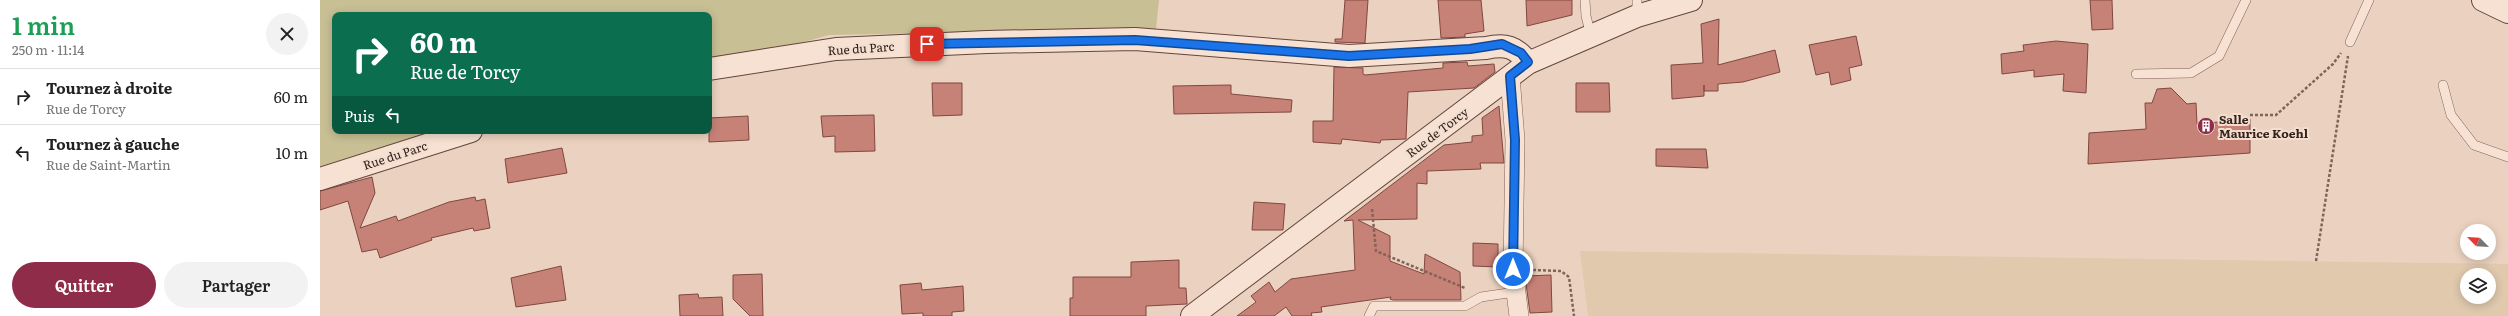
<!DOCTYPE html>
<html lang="fr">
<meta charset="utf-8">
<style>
body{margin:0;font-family:Literata,serif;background:#f2f2f2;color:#222;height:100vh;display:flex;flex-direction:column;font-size:15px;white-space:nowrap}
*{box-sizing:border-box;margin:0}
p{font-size:13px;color:#767676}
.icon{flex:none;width:22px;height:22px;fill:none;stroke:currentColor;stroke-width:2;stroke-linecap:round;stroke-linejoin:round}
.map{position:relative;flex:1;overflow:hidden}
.side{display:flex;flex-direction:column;background:#fff;width:320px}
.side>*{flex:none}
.guide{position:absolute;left:12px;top:12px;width:380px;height:122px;border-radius:8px;box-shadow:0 2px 10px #0003;background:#0b6e4f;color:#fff;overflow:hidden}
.needle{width:26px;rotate:294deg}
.controls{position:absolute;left:2140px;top:224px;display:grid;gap:8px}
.controls a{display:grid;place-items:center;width:36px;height:36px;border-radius:50%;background:#fff;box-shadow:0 2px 10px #0003;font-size:20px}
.pin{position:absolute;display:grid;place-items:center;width:34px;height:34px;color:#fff;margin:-17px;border-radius:8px;box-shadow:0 2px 6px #0006}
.me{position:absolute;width:44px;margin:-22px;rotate:0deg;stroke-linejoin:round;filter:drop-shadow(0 0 3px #0008)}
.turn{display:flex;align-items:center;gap:14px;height:84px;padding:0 12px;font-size:18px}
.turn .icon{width:52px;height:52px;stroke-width:2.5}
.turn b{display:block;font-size:28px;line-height:34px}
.then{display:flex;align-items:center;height:38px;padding:0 12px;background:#0003;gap:8px;font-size:15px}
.round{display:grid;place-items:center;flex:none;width:42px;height:42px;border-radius:21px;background:#f2f2f2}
.overview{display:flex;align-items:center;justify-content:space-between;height:68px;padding:0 12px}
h1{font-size:24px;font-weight:600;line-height:30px;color:#1e9e55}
.primary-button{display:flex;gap:8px;margin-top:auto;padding:8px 12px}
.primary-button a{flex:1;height:46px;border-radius:24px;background:#8e2c49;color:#fff;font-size:16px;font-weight:600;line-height:46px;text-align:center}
.primary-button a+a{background:#f2f2f2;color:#222}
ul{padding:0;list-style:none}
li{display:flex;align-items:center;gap:12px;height:56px;padding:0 12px;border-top:1px solid #e0e0e0}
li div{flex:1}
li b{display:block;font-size:15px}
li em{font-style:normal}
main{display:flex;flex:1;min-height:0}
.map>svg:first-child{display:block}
</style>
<main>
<section class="side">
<div class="overview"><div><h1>1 min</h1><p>250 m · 11:14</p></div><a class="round"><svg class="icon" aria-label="close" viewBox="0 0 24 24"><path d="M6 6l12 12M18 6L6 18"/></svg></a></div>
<ul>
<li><svg class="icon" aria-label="right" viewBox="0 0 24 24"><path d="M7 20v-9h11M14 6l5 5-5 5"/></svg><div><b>Tournez à droite</b><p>Rue de Torcy</p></div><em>60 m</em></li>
<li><svg class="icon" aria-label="left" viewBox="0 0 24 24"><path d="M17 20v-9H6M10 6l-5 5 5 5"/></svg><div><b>Tournez à gauche</b><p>Rue de Saint-Martin</p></div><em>10 m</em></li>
</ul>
<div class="primary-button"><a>Quitter</a><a>Partager</a></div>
</section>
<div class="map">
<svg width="2188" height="316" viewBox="0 0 2188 316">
<rect width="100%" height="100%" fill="#ebd2c0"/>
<!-- farmland -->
<path fill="#e0c9ad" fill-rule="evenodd" d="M1260,251l928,13v52h-920zM2147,275h22v22h-22z"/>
<!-- green -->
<path fill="#c8bf94" d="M0,0h839l-3,29 -327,6 -120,33v-53h-374v116h145l-160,44z"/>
<!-- building -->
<g fill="#c78277" stroke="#804740">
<path d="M1025,0h23l-3,43 -30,-1v-3h7z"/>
<path d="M1118,0h43l3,31 -19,3v3l-24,1z"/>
<path d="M1206,0h46v15l-45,11z"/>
<path d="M1770,0h22l1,29 -21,1z"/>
<path d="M1399,19l-1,46 57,-15 5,22 -37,10 -25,2v7h-14v-6v11l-32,3 -1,-34 32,-2 -2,-39z"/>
<path d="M1536,36l6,29 -13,3 2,12 -20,5 -2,-13 -13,3 -7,-30z"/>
<path d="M1736,41l32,3 -2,49 -23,-2 1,-17 -30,3v-7l-32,4 -1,-20 23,-3 -1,-6z"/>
<path d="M1147,62l1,4 26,-2 1,8 -21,16 -66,4 -2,47 -25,1 -1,3 -38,-4 -1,5 -28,-2v-21h20l1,-54 29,1v6l2,1 78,-7v-5z"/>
<path d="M612,83h30v32l-29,1z"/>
<path d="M1256,83h33l1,29h-34z"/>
<path d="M911,85v9l61,6 -1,12 -117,2 -1,-28z"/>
<path d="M1851,88l16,16 9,-1 1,21 53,-5v34l-162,11 1,-31 57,-4 -1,-26h7l5,-14z"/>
<path d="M1179,106l5,57h-24l1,6 -54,2v13l-10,-1v36l-59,1 32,16v25l34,13 1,-20 35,18 1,28h-68l-3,-1 1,-2 -70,10 1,5 -11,1 1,3h-20l-6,-9 -12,9h-37l19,-14 -5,-6 18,-14 6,10 16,-13 64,-9 -2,-50 -9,1 100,-76 28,-3v-6l11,-1 -1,-17z"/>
<path d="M554,115l1,36 -40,1v-16l-12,1 -2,-21z"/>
<path d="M428,116l1,24 -40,2v-24z"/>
<path d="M242,148l5,25 -59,10 -3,-24z"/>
<path d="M1336,149h50l2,19 -52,-2z"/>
<path d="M52,177l3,16 -15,35 36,-12 2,5 51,-19 26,-5 1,4 9,-2 5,29 -16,3 -1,-3 -42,10 1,2 -52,18 -3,-9 -15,3 -14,-51 -28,9v-19z"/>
<path d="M934,202l31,2 -2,26h-31z"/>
<path d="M1153,243l25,1v23l-25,-1z"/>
<path d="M859,260v28h7l1,16 -41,2v10h-76v-18h3v-21h58v-15z"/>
<path d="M241,266l5,34 -50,7 -5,-29z"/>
<path d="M442,274l1,42h-13l-17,-17v-24z"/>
<path d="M1231,275l1,37 -22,1 -5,-37z"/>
<path d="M601,283l1,7 41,-4 1,25 -12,1v4h-29v-3l-21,1 -2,-29z"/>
<path d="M378,294l1,4 23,-1 1,19h-43l-1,-21z"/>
</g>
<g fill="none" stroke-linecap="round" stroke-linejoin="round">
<defs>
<g id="lane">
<path d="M1265,0l1,16 5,20"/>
<path d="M1317,0v16"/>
<path d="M2030,42l19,-42"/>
<path d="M1816,74l55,-1 28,-17 27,-56"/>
<path d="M2123,85l8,30 23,30 34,12"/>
<path d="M1049,316l5,-10h91l16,-9 34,-5"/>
</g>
<path id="street" d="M1190,76l5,64 -2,129 6,47"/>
<g id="secondary">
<path d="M2163,0l25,12"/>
<path d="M389,69l127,-20 151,-7 148,-3 214,17 137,-8c19,-4 30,-2 42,15"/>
<path d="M0,179l151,-48"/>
<path d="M872,316l336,-253 109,-47 54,-16"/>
</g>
</defs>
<!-- lane casing -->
<use href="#lane" stroke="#836359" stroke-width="10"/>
<!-- street casing -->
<use href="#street" stroke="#836359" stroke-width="20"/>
<!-- secondary casing -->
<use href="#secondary" stroke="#64453c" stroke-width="24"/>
<!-- path -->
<g stroke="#836359" stroke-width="2.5" stroke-dasharray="3 2" stroke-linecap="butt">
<path d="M1930,115h26l57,-51 8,-11"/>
<path d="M1052,209l4,42 89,37"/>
<path d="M1996,261l32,-205"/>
<path d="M1213,270l28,1 8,6 5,39"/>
</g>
<!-- lane -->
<use href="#lane" stroke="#f6e1d2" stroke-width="9"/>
<!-- street -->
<use href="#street" stroke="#f6e1d2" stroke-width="19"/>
<!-- secondary -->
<use href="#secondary" stroke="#f6e1d2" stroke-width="22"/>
</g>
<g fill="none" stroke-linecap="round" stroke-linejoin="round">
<defs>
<path id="route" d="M607,44l208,-4 214,16 121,-7 32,-5 19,9 7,9 -18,14 5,64 -2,129"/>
</defs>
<!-- route casing -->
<use href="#route" stroke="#114b97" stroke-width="10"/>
<!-- route -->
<use href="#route" stroke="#1a73e8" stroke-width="7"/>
</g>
<!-- icons -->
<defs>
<symbol id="building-disc" viewBox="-11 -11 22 22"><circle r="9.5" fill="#8e2c49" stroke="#f3decf"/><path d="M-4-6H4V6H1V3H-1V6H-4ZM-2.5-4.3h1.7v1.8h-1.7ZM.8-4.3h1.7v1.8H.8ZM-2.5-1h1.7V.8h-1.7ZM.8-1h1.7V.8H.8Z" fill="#fff"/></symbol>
</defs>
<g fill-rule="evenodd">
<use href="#building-disc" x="1876" y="116" width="20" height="20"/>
</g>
<g text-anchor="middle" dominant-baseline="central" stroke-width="4" stroke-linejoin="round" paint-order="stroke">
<!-- street labels -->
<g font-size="12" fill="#33211c" stroke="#f3decf">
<text transform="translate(541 48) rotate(-4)">Rue du Parc</text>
<text transform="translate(1117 132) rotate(-37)">Rue de Torcy</text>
<text transform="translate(75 155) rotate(-18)">Rue du Parc</text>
</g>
<!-- poi labels -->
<g font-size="12" font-weight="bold" fill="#33211c" stroke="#f3decf" text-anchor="start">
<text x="1899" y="119">Salle<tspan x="1899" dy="14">Maurice Koehl</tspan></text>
</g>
</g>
</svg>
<div class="controls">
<a><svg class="needle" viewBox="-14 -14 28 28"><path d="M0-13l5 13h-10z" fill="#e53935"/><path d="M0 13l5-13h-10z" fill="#767676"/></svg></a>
<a><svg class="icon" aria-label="layers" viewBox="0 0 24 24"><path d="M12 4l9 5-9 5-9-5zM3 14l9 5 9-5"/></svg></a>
</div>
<div class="pin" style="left:607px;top:44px;background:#d93025"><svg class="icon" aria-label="arrive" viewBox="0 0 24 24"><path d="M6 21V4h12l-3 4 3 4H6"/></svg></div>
<svg class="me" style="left:1193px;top:269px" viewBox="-20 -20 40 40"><circle r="17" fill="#1a73e8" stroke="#fff" stroke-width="3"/><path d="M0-11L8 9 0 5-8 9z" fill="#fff"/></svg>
<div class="guide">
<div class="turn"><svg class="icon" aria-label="right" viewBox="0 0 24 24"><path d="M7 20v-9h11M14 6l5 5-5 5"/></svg><div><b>60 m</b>Rue de Torcy</div></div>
<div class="then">Puis<svg class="icon" aria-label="left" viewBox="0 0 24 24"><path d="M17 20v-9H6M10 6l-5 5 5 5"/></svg></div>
</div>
</div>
</main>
